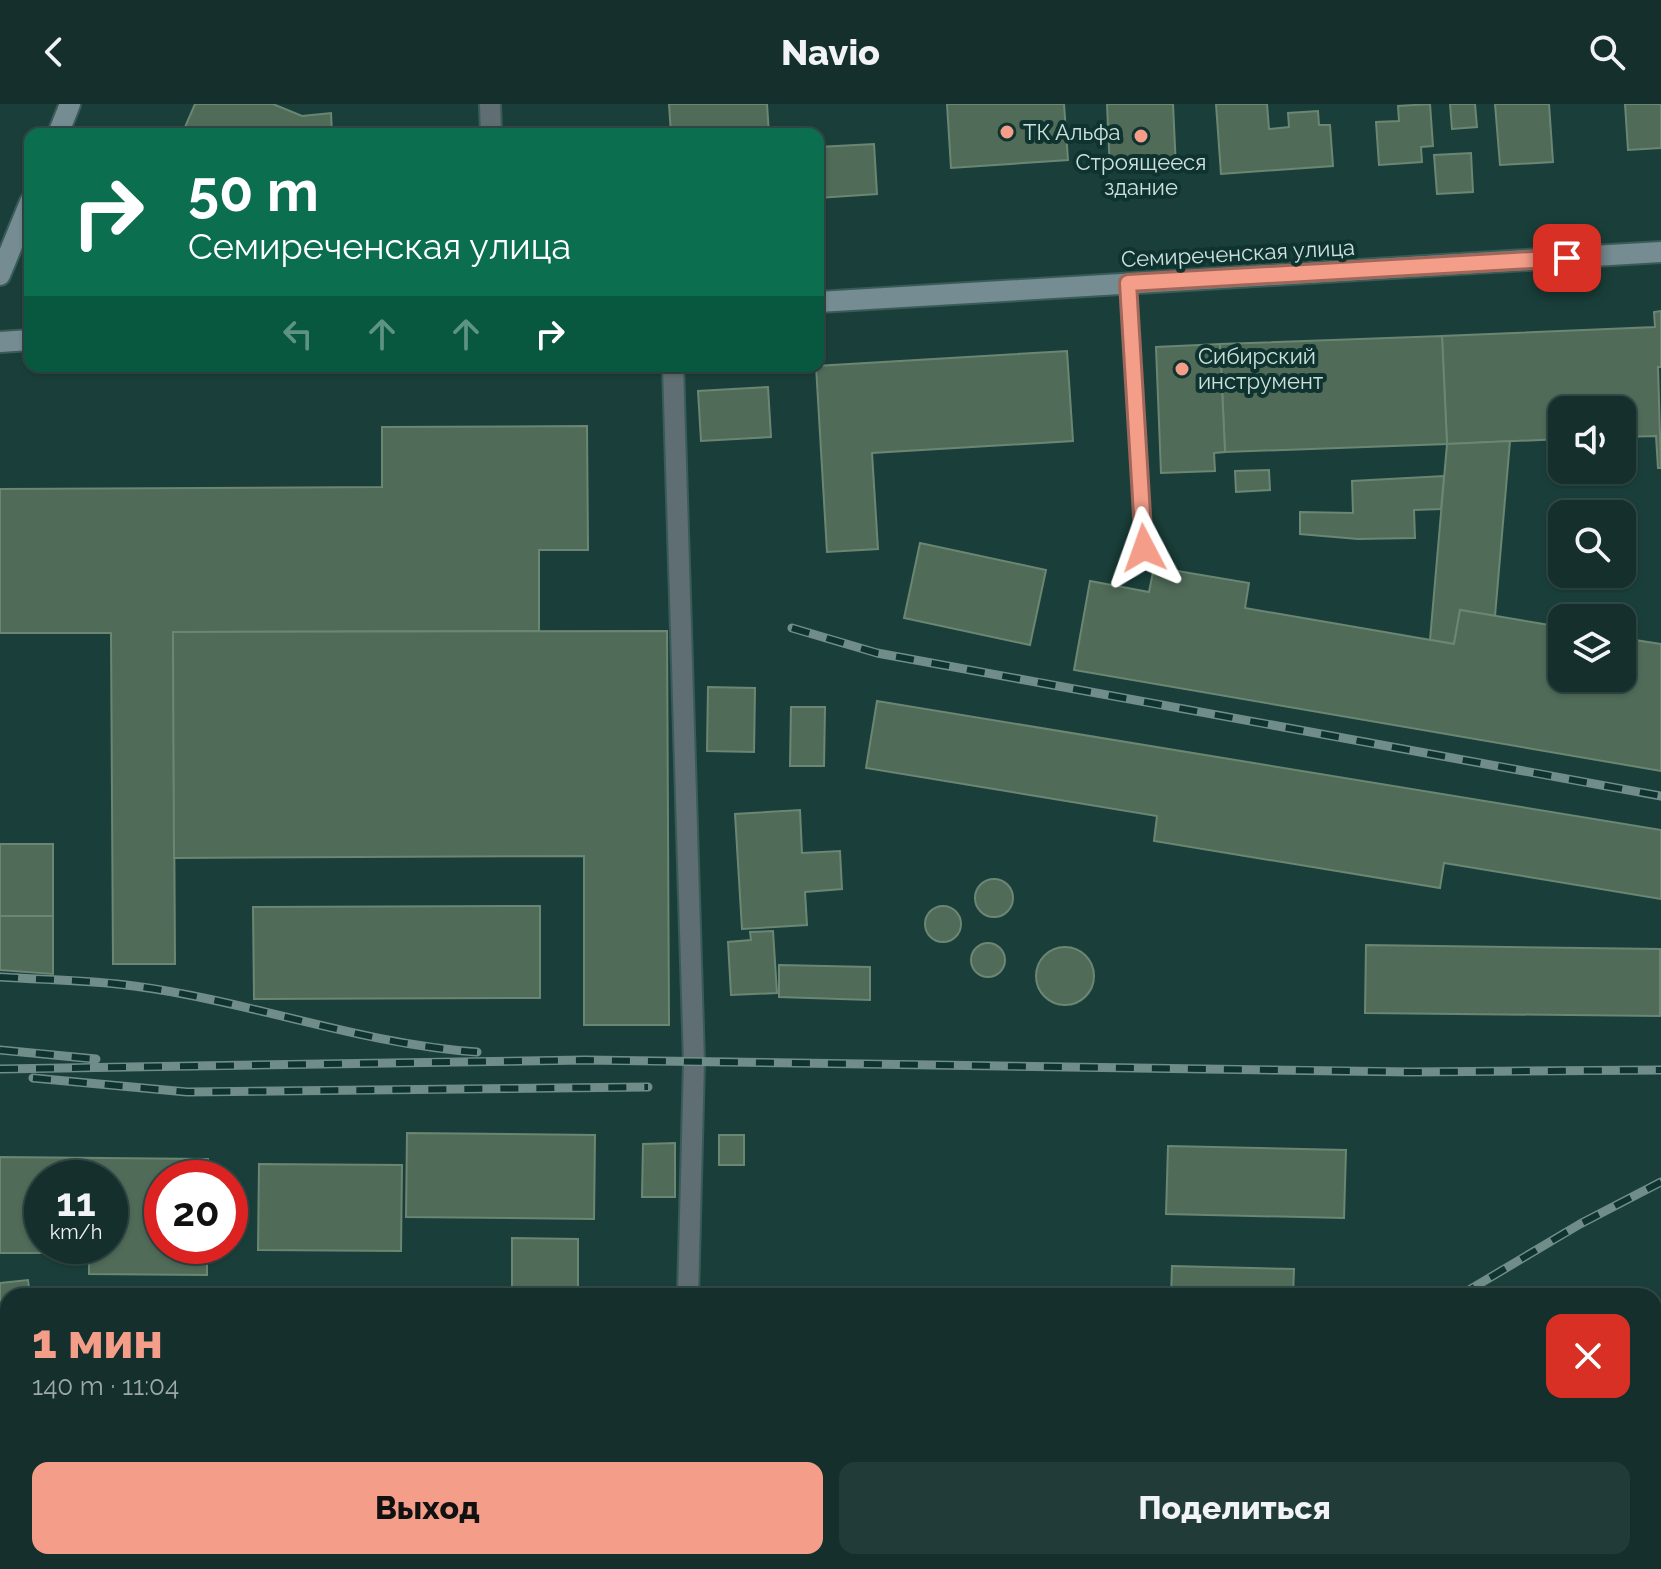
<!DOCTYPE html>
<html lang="ru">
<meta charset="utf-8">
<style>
body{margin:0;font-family:Raleway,sans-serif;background:#213b38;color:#f1f3f6;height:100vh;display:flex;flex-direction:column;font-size:30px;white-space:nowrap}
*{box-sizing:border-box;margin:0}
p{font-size:26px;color:#9da9a9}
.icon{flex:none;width:44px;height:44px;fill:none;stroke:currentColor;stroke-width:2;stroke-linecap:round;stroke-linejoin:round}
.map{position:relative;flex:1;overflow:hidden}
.side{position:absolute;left:0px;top:1184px;width:1662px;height:282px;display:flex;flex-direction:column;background:#142f2c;border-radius:24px 24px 0 0;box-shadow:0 2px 6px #0004,0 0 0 2px #334a48}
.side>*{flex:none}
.guide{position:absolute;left:24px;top:24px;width:800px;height:244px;border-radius:16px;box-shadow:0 2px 6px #0004,0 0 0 2px #334a48;background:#0b6e4f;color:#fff;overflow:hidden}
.fabs{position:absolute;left:1548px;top:292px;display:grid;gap:16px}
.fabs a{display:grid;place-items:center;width:88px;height:88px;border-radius:16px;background:#142f2c;box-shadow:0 2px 6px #0004,0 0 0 2px #334a48;font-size:40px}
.speed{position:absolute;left:24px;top:1056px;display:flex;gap:16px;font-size:40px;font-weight:700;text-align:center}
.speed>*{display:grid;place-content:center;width:104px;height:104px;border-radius:50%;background:#142f2c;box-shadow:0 2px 6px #0004,0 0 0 2px #334a48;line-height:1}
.speed small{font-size:20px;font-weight:400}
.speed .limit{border:12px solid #d22;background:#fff;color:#111}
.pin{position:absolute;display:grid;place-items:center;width:68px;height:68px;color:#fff;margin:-34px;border-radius:16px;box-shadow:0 4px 12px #0006}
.me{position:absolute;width:88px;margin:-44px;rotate:356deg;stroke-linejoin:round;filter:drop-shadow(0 0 6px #0008)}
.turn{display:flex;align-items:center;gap:28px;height:168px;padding:0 32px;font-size:36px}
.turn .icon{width:104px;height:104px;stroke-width:2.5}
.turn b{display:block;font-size:56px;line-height:68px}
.lanes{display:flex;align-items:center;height:76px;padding:0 32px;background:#0003;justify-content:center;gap:40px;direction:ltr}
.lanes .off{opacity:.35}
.round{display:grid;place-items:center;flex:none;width:84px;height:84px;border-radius:16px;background:#213b38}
.overview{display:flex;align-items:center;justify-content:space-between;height:136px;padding:0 32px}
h1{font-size:48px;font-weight:800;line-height:60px;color:#f49e89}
.button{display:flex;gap:16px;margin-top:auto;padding:16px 32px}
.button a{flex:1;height:92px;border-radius:16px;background:#f49e89;color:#111;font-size:32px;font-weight:800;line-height:92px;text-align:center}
.button a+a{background:#213b38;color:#f1f3f6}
header{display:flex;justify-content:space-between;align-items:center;height:104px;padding:0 32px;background:#142f2c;font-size:36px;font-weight:800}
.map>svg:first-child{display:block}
</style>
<header><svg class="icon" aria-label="back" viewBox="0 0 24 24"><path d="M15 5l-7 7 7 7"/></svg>Navio<svg class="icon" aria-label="search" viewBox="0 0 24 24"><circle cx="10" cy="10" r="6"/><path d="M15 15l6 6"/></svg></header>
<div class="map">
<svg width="1661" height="1465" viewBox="0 0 1661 1465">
<rect width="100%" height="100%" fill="#1a3f3a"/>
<!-- building -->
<g fill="#506b58" stroke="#6b8673" stroke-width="2" fill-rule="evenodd">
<path d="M195,0h78l29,12 29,-3 1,21h-150z"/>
<path d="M669,0h98l2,30h-98z"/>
<path d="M947,0h117l4,56 -117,8z"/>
<path d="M1107,0h66l3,64 -66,3z"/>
<path d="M1216,0h51l2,25 20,-2 -1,-14 30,-2 1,14h11l3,41 -112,8z"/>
<path d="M1430,0l3,42 -12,1 1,15 -43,3 -3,-43 23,-1 -1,-15z"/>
<path d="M1450,0h25l2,23 -25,2z"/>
<path d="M1495,0h54l4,58 -53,3z"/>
<path d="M1625,0h36v44l-33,2z"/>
<path d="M874,40l3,50 -59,4v-51z"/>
<path d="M1471,49l2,39 -36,2 -3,-39z"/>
<path d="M1661,207v56h-3l3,101h-3l-2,-32 -34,1v-27h-60v29l-115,5 -5,-108 213,-9 -1,-15z"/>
<path d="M1442,232l5,108 -222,8 -5,-108z"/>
<path d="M1220,240l5,108 -11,1 1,18 -54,2 -5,-126z"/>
<path d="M1067,247l6,90 -201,12 6,96 -51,3 -11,-186z"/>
<path d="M768,283l3,50 -70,4 -3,-50z"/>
<path d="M587,322l1,124h-49v81l-366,1 2,332h-62l-2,-331h-111v-144l382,-2v-60z"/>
<path d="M1510,337l-15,175 -35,-6 -6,34 -24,-4 17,-196z"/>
<path d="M1269,366l1,20 -34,2 -1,-21z"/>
<path d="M1444,372l-3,33 -27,1 1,28 -57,1 -58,-5v-22l53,1 -1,-32z"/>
<path d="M920,439l126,27 -16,75 -126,-27z"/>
<path d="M1154,463l95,16 -4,25 209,36 6,-34 102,17v51h60v-40l39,6v127l-587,-101 16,-89 59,11z"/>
<path d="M667,527l2,394h-85v-169l-410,2 -1,-226z"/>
<path d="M708,583l47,1 -1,64 -47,-1z"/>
<path d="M877,597l784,129v69l-217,-36 -4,25 -286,-47 3,-25 -291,-48z"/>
<path d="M791,603h34l-1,59h-34z"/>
<path d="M800,706l2,43 38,-2 2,38 -37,3 2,33 -65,4 -7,-115z"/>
<rect x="0" y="740" width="53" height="72"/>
<circle cx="994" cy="794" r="19"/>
<circle cx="943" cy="820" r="18"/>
<path d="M540,802v92l-286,1 -1,-92z"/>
<path d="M0,812h53v58l-53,-4z"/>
<path d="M773,827l4,62 -46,2 -3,-53 23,-2 -1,-8z"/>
<circle cx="988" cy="856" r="17"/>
<path d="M1366,841l294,4v67l-295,-3z"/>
<circle cx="1065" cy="872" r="29"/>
<path d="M779,861l91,2v33l-91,-3z"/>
<path d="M407,1029l188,2 -1,84 -188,-2z"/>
<rect x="719" y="1031" width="25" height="30"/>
<path d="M675,1039v54h-33l1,-53z"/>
<path d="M1168,1042l178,4 -2,68 -178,-4z"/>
<path d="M0,1053l208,2 -1,19h-45v68h45v29l-118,-1v-21h-89zM42,1074h68v68h-68z"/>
<path d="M259,1060l143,1 -1,86 -143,-1z"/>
<path d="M512,1134l66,1v57h-66z"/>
<path d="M1172,1162l122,3 -1,27h-122z"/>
<path d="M28,1176l2,16h-22v186l-8,1v-200z"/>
</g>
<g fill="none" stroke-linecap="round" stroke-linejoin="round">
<defs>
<path id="lane" d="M1128,179l16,265"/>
<g id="street">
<path d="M490,0l1,30"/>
<path d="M673,262l21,696 -6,234"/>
</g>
<g id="secondary">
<path d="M58,30l12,-30"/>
<path d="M0,171l30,-73"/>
<path d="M818,198l843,-50"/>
<path d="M0,238l30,-2"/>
</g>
</defs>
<!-- lane casing -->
<use href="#lane" stroke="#3a5c58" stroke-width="18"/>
<!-- street casing -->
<use href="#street" stroke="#3a5c58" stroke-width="24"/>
<!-- secondary casing -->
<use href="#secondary" stroke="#3a5c58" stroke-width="24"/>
<!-- lane -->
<use href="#lane" stroke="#5f6e72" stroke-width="14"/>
<!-- street -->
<use href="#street" stroke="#5f6e72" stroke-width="20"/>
<!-- secondary -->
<use href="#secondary" stroke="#748c92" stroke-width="20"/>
<defs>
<g id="rail">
<path d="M792,524l85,25 784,143"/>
<path d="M0,873c45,3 90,3 134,9 116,15 226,58 343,66"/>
<path d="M0,946l96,9"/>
<path d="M0,965l585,-9 827,12 249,-2"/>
<path d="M33,974l154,14 461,-5"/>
<path d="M1459,1192l121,-72 81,-42"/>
<path d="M1654,1334l7,-3"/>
<path d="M978,1465l17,-7"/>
<path d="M1430,1465l10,-7"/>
</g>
</defs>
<!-- rail casing -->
<use href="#rail" stroke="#708d89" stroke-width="9"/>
<!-- rail -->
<use href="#rail" stroke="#0f3430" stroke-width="6" stroke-dasharray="18" stroke-linecap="butt"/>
</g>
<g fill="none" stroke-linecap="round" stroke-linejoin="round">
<defs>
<path id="route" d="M1144,444l-16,-265 439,-25"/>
</defs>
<!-- route casing -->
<use href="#route" stroke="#9f6759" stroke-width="20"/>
<!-- route -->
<use href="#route" stroke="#f49e89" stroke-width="14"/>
</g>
<!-- markers -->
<g fill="#f49e89" stroke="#0f3430" stroke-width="3">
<circle cx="1007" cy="28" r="8"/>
<circle cx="1141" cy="32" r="8"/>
<circle cx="1182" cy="265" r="8"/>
</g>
<g text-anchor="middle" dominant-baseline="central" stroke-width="8" stroke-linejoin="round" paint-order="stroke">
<!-- poi labels -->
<g font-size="22" fill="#cee1de" stroke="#0f3430" text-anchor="start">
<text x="1023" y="28">ТК Альфа</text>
<text x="1141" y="58" text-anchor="middle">Строящееся<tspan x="1141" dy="25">здание</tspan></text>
<text x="1198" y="252">Сибирский<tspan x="1198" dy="25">инструмент</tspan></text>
</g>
<!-- street labels -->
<g font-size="22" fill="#cee1de" stroke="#0f3430">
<text transform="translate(1238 149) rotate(-3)">Семиреченская улица</text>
</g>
</g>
</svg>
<div class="fabs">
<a><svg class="icon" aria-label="sound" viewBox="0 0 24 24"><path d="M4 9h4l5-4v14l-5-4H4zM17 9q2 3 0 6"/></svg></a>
<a><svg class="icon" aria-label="search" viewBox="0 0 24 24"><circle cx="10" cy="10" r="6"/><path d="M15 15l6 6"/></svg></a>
<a><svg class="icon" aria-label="layers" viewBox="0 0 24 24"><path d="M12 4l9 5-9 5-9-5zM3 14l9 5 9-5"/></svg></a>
</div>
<div class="speed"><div>11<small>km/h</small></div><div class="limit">20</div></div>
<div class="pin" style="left:1567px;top:154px;background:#d93025"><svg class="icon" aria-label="arrive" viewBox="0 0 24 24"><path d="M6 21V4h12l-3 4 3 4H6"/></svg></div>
<svg class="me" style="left:1144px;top:444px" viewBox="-20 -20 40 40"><path d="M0-17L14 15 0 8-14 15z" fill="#f49e89" stroke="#fff" stroke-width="4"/></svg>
<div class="guide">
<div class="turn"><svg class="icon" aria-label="right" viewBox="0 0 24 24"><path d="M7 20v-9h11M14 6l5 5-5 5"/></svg><div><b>50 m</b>Семиреченская улица</div></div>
<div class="lanes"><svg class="icon off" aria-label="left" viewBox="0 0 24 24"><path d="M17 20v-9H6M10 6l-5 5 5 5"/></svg><svg class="icon off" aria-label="ahead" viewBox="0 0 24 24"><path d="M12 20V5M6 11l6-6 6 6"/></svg><svg class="icon off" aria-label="ahead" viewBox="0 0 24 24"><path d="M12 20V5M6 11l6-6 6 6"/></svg><svg class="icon" aria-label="right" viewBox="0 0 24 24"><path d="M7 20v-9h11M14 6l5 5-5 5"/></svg></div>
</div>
<section class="side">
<div class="overview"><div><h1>1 мин</h1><p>140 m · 11:04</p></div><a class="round" style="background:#d93025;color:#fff"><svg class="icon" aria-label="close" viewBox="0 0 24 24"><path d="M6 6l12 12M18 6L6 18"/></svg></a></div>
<div class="button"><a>Выход</a><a>Поделиться</a></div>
</section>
</div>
